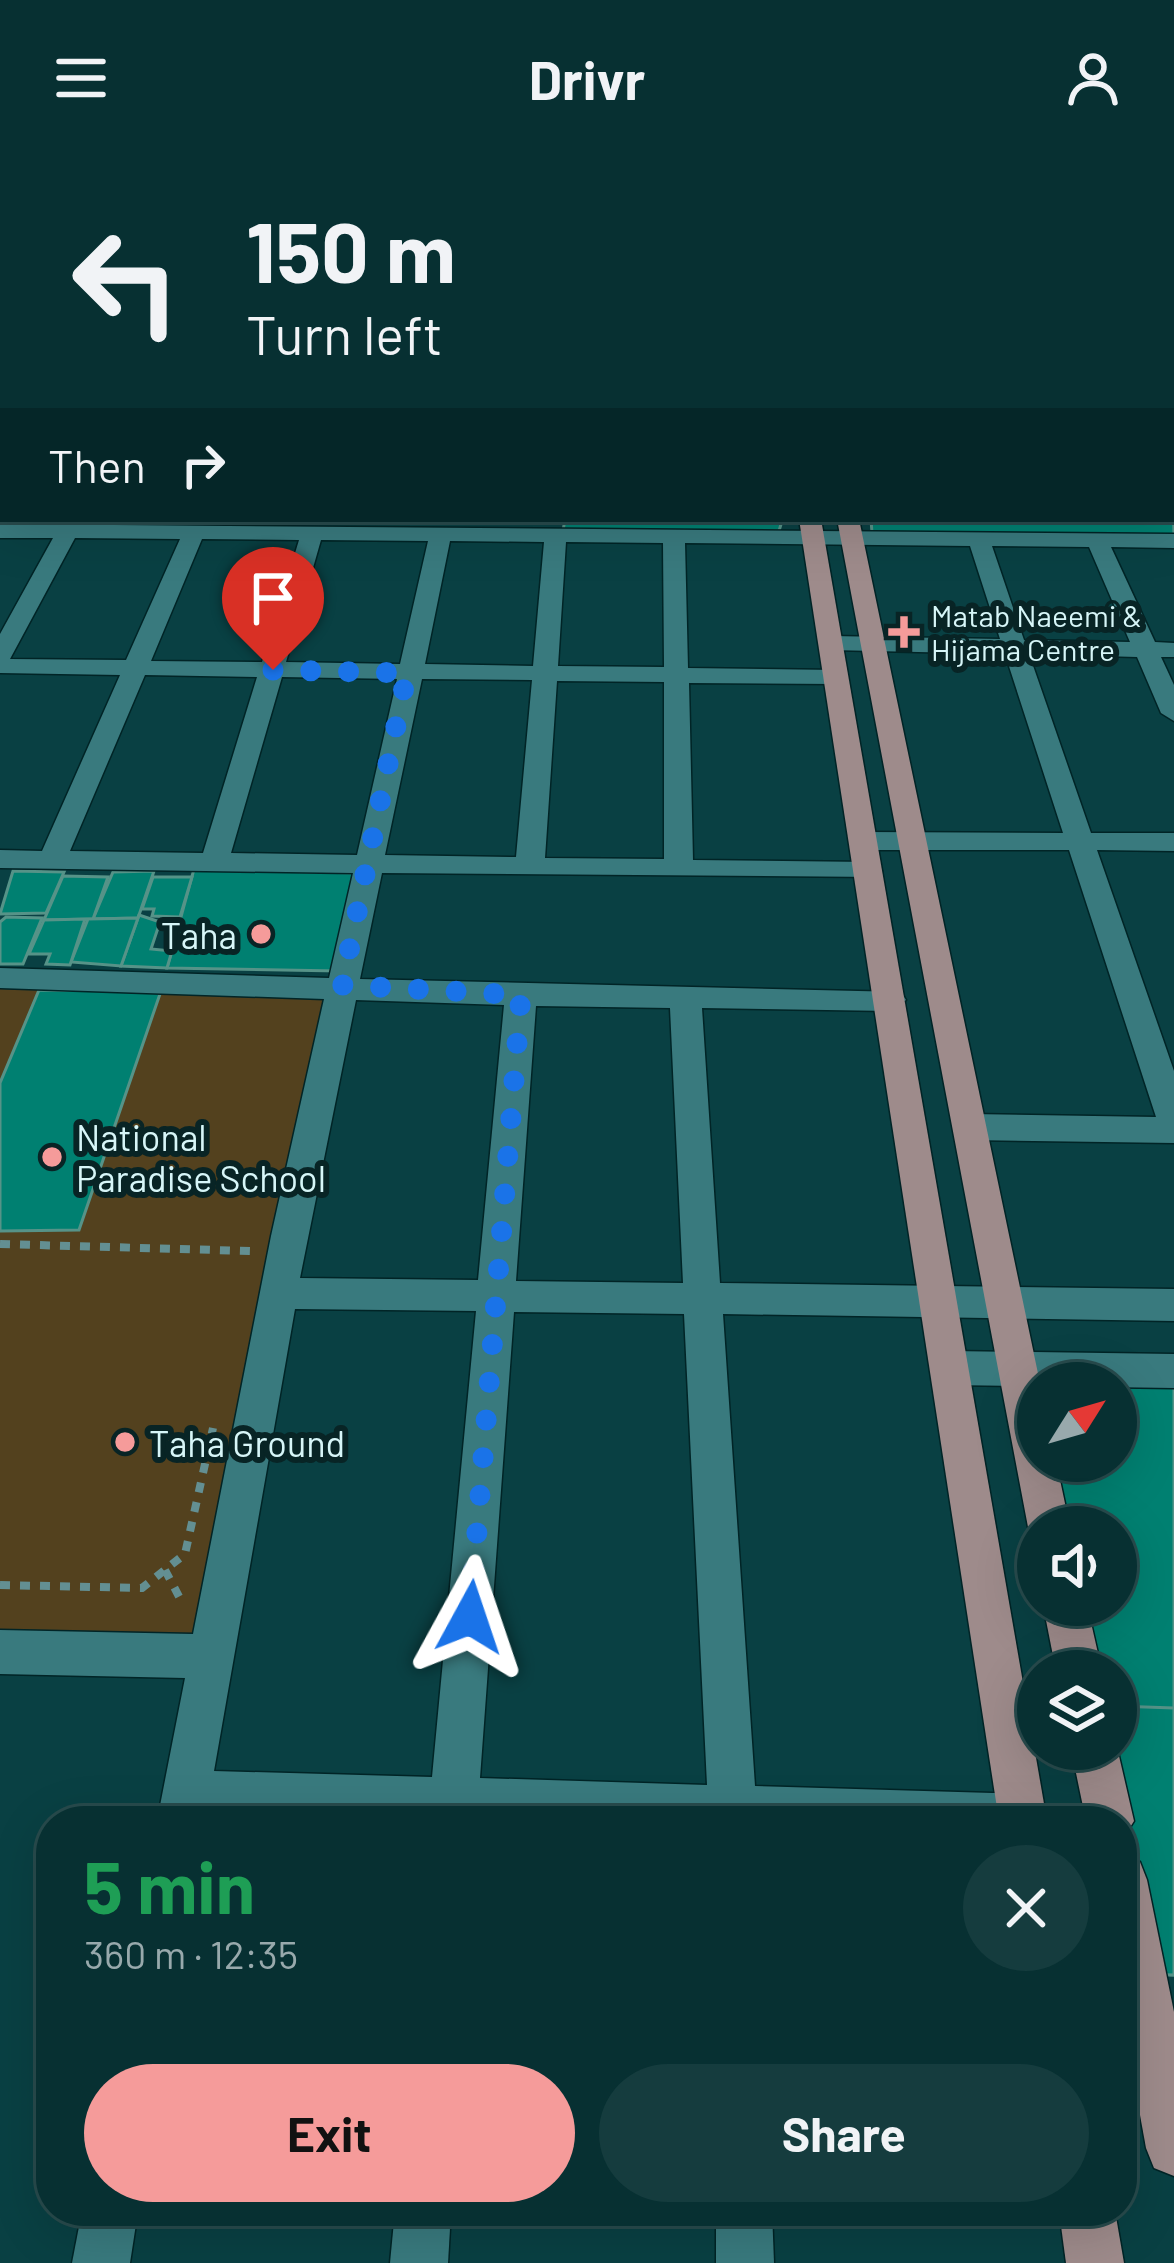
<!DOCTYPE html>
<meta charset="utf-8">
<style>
body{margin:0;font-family:Barlow,sans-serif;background:#153c3e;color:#f1f3f6;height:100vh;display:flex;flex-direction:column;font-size:45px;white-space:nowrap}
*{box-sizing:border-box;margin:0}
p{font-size:39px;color:#98a9ac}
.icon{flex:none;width:66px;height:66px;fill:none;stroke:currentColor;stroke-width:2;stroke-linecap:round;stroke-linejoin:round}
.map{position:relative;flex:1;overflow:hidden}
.drawer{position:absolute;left:36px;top:1650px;width:1101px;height:420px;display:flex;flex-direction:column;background:#073032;border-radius:48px;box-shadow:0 12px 48px #0002,0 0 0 3px #284b4d}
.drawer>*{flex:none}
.top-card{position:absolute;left:0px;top:0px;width:1176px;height:366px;box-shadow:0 12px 48px #0002,0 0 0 3px #284b4d;background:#073032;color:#f1f3f6;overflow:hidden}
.needle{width:78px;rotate:53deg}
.controls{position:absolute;left:1017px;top:1206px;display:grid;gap:24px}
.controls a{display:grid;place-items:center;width:120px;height:120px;border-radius:50%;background:#073032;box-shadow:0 12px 48px #0002,0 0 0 3px #284b4d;font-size:60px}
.pin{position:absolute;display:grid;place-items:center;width:102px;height:102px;color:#fff;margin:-123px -51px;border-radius:50% 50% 50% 0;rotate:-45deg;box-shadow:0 0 12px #0007}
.pin .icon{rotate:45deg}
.me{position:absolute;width:132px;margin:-66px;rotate:5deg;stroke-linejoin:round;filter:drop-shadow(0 0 9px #0008)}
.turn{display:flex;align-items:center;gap:42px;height:252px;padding:0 48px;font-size:54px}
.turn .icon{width:156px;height:156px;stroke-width:2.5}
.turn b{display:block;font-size:84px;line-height:102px}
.then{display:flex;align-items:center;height:114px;padding:0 48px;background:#0003;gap:24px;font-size:45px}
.round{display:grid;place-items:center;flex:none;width:126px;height:126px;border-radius:63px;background:#153c3e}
.headline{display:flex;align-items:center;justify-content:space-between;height:204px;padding:0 48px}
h1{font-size:72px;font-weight:700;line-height:90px;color:#1e9e55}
.button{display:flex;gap:24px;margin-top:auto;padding:24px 48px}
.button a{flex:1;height:138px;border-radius:72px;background:#f59b9a;color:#111;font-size:48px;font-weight:700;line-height:138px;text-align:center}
.button a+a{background:#153c3e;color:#f1f3f6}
header{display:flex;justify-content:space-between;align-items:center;height:156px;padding:0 48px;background:#073032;font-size:54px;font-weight:700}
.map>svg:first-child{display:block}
</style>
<header><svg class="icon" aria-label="menu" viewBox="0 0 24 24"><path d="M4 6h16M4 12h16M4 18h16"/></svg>Drivr<svg class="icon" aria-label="person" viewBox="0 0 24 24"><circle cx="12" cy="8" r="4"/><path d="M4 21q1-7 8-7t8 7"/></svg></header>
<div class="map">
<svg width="1174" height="2107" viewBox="0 0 1174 2107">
<rect width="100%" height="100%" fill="#094043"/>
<!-- green -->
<g fill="#53411e">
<path d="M717,0h457v59l-1,-56z"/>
<path d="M0,833l39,1 -39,93z"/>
<path d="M161,835l180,2 -131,663 -210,-4v-421z"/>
</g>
<!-- building -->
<g fill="#008071" stroke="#569388" stroke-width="3" fill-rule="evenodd">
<path d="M1173,335l1,46 -302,-4 -1,-14h302z"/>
<path d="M565,363h215l2,2 -3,10h-216z"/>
<path d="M194,713l164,4 -20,98 -171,-3z"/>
<path d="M13,715l51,1 -18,41 -46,1z"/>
<path d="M154,715l-16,47 -45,1 20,-47z"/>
<path d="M63,720l45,1 -15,42 -49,1z"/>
<path d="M153,721h39l-12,40 -28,-1 2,-7h-12z"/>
<path d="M139,759l21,7 -9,27 21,2 -5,17 -46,-2z"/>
<path d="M6,761l36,1 -19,46h-23v-42z"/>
<path d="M138,762l-17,48 -50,-4 17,-43z"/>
<path d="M85,763l-15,46 -24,-1 4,-10h-21l15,-34z"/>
<path d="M39,834l122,1 -82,239 -79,1v-148z"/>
<path d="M1017,1214l157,1v604l-32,-1 -20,-94v-59h-12l-15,-72h21v-78h-37l-14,-66h51v-78h-67zM1038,1227h78v78h-78z"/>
<path d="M1116,1550l58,2v267l-32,-1 -20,-94v-59h-12l-15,-72h21z"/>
</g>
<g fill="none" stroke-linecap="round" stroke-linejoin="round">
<defs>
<g id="minor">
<rect x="582" y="0" width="14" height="3"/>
<rect x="680" y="0" width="14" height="3"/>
<path d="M1077,0h14l1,3h-14z"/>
<rect x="0" y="75" width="3" height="10"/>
<rect x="1173" y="80" width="1" height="10"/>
<rect x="1173" y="126" width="1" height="10"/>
<rect x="0" y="219" width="3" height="12"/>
<rect x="1173" y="230" width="1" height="12"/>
<rect x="0" y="246" width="3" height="12"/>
<rect x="1173" y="270" width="1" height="12"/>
<rect x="1173" y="313" width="1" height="12"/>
<path d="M0,368l1174,10v14l-63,-1 44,95 19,1v14h-13l13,28v36l-13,-8 -24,-56 -108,-3 62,179h83v18l-77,-1 77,221v72l-204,-3 -12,-4 -5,-9 5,-9 12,-4 186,3 -87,-267h-206l-14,-9 14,-9 200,1 -58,-179 -174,-4 -12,-7 12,-7 169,3 -30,-93 -285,-3 3,125 148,2 12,7 -12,7 -147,-1 4,177 175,2 14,9 -4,6 -496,-4 -22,106 541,13 5,8 -16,11 -188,-3 18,275 454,6v32l-451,-7 32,472 268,8 17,7 6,20h-889l28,-143 -185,-4v-44l193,4 78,-398 53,-237 -324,-11v-20l329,10 24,-105 -353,-5v-18l42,1 78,-176 -120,-2v-39l53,-96h-53zM75,382l105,1 -54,121 -116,-1zM202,383l97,1 -37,122 -111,-1zM321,384l107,1 -28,123 -114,-2zM450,385l94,1 -11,124 -108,-2zM566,386l97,1 1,124 -106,-1zM992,390l97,1 41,95 -106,-2zM145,519l112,2 -54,176 -133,-2zM282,521l115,2 -40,176 -126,-2zM422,523l110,1 -16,177 -131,-2zM557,525l107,1v177l-119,-1zM356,844l148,5 -26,275 -178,-2zM536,850l134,2 13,275 -167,-2zM295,1153l181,2 -44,466 -218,-6zM514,1156l170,2 23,471 -227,-7z"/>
<path d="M951,1195l223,3v34l-223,-3 -14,-5 -6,-12 6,-12z"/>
<path d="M82,2055h56l-8,52h-58z"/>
<path d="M395,2055h56l-3,52h-58z"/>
<path d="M716,2055h56l2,52h-58z"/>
</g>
<g id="major">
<rect x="0" y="236" width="3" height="12"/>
<rect x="1173" y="255" width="1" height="12"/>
<rect x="0" y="270" width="3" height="12"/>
<rect x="1173" y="284" width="1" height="12"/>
<rect x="0" y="296" width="3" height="12"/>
<path d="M799,363h22l226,1302h-48z"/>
<path d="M837,363h22l181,864 -2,78h18l14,66h-32v15l-10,-15z"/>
<path d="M1043,1449h44l15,66h-46z"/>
<path d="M1116,1587l18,78 -12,19v-19h-36l-15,-72h45z"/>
<path d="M1122,1699l18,7 7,18 27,132v164l-20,-8 -8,-20 -24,-132z"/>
<path d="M1059,2055h56l9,52h-58z"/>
</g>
</defs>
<!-- minor casing -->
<use href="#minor" stroke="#012426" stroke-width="3"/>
<!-- major casing -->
<use href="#major" stroke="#012426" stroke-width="3"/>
<!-- path -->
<g stroke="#638f92" stroke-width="8" stroke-dasharray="10 10" stroke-linecap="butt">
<path d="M0,1088l251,7"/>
<path d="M165,1414l18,34"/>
<path d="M0,1429l142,3 43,-34 28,-126"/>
</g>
<!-- minor -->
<use href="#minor" fill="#397a7e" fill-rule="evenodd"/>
<!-- major -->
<use href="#major" fill="#9e8b8b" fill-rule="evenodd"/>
</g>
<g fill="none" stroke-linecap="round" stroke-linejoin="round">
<!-- route -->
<path stroke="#1a73e8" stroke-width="21" stroke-dasharray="0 37.8" d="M273,514l134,3 -65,312 179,10 -51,622"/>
</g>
<!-- markers -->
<g fill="#f59b9a" stroke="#082425" stroke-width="4.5">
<path d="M898 458h12v12h12v12h-12v12h-12v-12h-12v-12h12z"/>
<circle cx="261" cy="778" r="12"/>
<circle cx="52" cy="1001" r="12"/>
<circle cx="125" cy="1286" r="12"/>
</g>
<g text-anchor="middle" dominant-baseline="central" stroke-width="12" stroke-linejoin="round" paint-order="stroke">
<!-- far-poi labels -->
<g font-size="30" fill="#d7f6f8" stroke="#082425" text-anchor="start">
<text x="931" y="459">Matab Naeemi &amp;<tspan x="931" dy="34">Hijama Centre</tspan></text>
</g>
<!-- poi labels -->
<g font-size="36" fill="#d7f6f8" stroke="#082425" text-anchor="start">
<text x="237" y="778" text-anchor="end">Taha</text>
<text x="76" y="980">National<tspan x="76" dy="41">Paradise School</tspan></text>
<text x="149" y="1286">Taha Ground</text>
</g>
</g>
</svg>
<div class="controls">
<a><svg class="needle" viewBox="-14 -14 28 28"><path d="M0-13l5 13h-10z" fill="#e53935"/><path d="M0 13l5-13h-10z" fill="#98a9ac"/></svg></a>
<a><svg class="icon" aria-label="sound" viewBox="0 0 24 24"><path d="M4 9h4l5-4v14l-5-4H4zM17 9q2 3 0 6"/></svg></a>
<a><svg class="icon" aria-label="layers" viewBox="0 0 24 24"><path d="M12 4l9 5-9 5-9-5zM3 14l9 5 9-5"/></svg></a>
</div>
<div class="pin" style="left:273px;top:514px;background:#d93025"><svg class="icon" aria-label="arrive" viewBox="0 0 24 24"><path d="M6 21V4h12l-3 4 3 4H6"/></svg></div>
<svg class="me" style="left:470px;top:1461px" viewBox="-20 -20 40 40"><path d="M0-17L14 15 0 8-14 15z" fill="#1a73e8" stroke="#fff" stroke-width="4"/></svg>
<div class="top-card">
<div class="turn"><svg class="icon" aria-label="left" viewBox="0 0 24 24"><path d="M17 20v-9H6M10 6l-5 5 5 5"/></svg><div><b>150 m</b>Turn left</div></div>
<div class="then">Then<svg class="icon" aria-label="right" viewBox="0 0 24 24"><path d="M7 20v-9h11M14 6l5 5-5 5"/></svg></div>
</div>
<section class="drawer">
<div class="headline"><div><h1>5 min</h1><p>360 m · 12:35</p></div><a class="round"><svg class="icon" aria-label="close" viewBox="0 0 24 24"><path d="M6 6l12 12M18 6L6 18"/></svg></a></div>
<div class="button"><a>Exit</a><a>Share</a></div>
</section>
</div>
